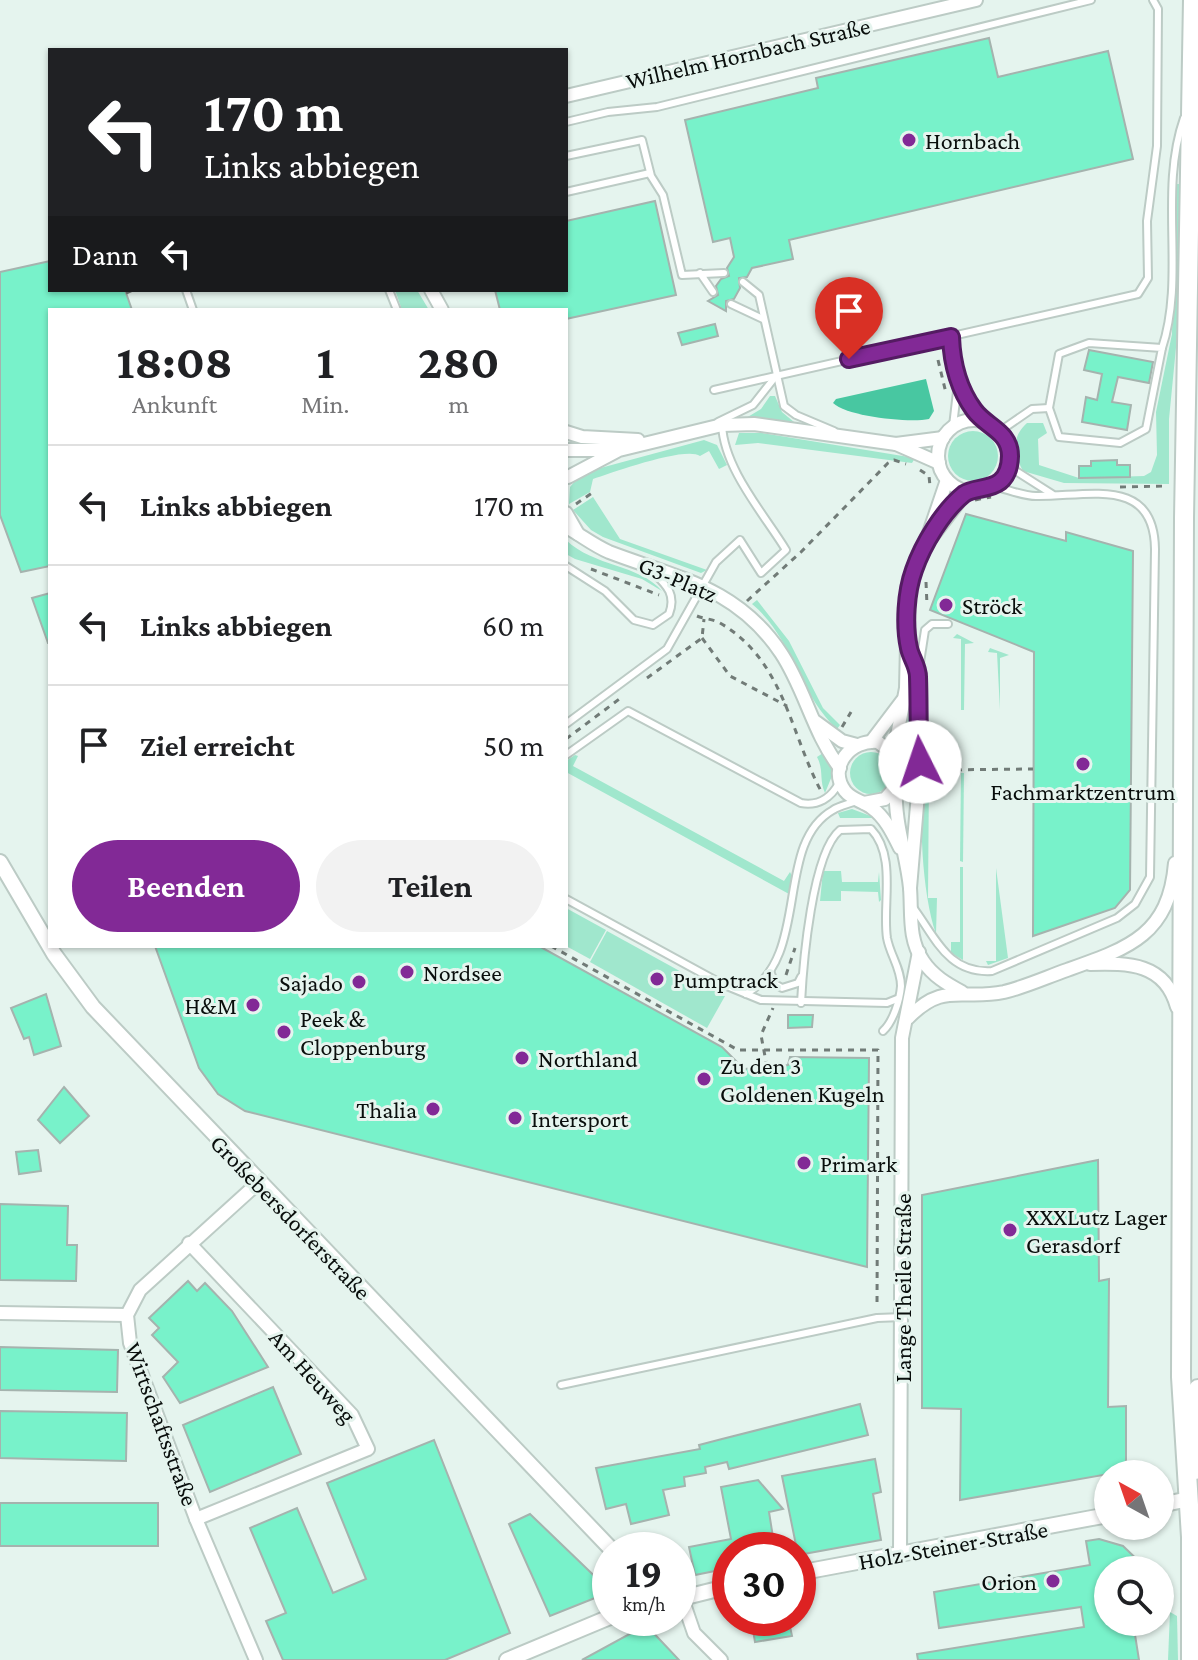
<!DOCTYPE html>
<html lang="de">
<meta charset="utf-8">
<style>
body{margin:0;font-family:"Crimson Pro",serif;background:#f2f2f2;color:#202124;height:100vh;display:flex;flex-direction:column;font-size:30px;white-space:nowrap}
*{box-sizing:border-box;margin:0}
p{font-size:26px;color:#757577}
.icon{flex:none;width:44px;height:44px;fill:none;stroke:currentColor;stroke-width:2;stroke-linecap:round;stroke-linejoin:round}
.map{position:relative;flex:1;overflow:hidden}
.drawer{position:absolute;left:48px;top:308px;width:520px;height:640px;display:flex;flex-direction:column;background:#fff;border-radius:0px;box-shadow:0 2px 6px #0004}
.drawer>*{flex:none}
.guide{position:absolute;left:48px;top:48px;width:520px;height:244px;border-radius:0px;box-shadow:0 2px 6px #0004;background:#202124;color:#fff;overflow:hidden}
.needle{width:52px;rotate:320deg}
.controls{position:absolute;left:1094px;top:1460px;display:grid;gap:16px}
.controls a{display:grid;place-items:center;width:80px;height:80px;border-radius:50%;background:#fff;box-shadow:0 2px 6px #0004;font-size:40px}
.speed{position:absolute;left:592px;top:1532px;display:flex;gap:16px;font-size:40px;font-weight:700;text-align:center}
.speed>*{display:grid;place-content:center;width:104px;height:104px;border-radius:50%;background:#fff;box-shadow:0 2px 6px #0004;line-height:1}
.speed small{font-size:20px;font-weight:400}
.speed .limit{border:12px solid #d22;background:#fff;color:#111}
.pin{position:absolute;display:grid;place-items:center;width:68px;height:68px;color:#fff;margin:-82px -34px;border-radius:50% 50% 50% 0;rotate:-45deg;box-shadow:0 0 8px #0007}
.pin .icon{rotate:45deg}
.me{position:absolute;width:88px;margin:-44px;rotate:356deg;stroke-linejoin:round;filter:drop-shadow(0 0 6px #0008)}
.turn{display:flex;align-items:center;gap:28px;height:168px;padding:0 24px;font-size:36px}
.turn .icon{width:104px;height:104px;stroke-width:2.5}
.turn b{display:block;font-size:56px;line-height:68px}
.then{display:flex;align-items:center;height:76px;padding:0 24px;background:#0003;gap:16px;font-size:30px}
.eta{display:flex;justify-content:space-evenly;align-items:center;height:136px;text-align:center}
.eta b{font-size:48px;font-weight:700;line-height:56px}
.button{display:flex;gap:16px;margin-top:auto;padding:16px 24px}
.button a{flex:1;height:92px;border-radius:48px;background:#822996;color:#fff;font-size:32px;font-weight:700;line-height:92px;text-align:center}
.button a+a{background:#f2f2f2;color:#202124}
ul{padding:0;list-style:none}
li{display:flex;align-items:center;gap:24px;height:120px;padding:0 24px;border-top:2px solid #e0e0e0}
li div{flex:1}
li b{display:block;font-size:30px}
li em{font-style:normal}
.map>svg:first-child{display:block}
</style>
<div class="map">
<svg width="1198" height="1660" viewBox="0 0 1198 1660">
<rect width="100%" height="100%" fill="#e5f4ee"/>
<!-- green -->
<g fill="#a0e7cd">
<path d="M1175,184h5l-1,133 -10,102v65l-105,-1 -41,-12c-9,-17 -12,-34 4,-48h16l4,10 -9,6 1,26 40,13 65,-2 7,-4 6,-17 -1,-43 16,-78z"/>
<path d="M395,290h22l12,20h-27z"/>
<path d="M770,396h5l7,16 12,10 -48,-4 15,-9z"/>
<circle cx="973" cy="456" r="25"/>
<path d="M739,433h23l153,25 -3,5 -154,-20 -23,2z"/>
<path d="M704,440l13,5 10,20 -8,4 -10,-18 -9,5c-15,-10 -88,17 -107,23l-3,13 -21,12 1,-17 12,-14z"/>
<path d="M593,497l27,42 87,31 -6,3 -98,-36 -12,-7 -18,-20z"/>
<path d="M566,540c28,27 73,24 96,51l-20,-12 -67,-20 -9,-5z"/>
<path d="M757,600l32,41 34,67 17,17 -3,4c-38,-35 -44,-91 -85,-125z"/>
<path d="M957,634l17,9 -9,1 -1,66h-3v-71l-8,-1z"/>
<path d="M990,648l19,7 -9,3v52l-3,-57 -9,-1z"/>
<path d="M911,701l5,65h-10l-6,-24z"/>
<circle cx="871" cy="773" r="21"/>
<path d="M823,753l11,18 -9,22c-6,-13 -1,-23 -8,-36z"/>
<path d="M575,755l3,1 -5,10 211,115 6,-9 2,4 -3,18 -223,-122v-11z"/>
<path d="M925,773h4l-1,125h9l-1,36c-14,-40 -18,-120 -11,-161z"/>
<path d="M961,773h3l-1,89 -3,-1z"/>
<path d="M852,809l24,9h-36l-2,-5z"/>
<path d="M960,867h3v93l-12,-7v-11h9z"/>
<path d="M996,868l12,90 -20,7 -2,-4h10z"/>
<path d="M823,871h18l1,11h36l1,-10 2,28 -2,2 -1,-10 -37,-1v10h-21z"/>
<path d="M566,908l40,22 -16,29 -24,-13z"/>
<path d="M607,931l118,65 -18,32 -117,-66z"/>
<path d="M1170,1612l7,4 1,44h-10z"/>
</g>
<!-- water -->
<path fill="#48c7a1" d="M926,379l8,32 -5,8c-19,4 -81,-2 -96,-16l3,-4z"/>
<!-- building -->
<g fill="#78f2ca" stroke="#a5b3ae" stroke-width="2">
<path d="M989,38l9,39 110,-26 25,108 -344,81 4,19 -41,9 -5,9 -8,1 1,10 -6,11 -8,2v10l-18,-10 10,-6 -2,-9 5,-7 8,-3 -2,-8 7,-11 -4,-19 -17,4 -28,-122 133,-32 -2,-10z"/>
<path d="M655,201l21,94 -110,24v-9h-66l-5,-20h71v-69z"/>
<path d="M50,261v29h75l7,20h-82v256l-29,6 -21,-57v-243z"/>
<path d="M715,324l3,12 -36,9 -4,-12z"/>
<path d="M1089,350l64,12 -4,21 -31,-6 -6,25 19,3 -4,25 -45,-8 4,-25 11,3 5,-26 -18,-4z"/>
<path d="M1117,460v5h13v12l-51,1v-12h12v-5z"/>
<path d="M966,514l100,27v-9l67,19 -3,339 -15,18 -82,28 1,-284 -104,-42z"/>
<path d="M50,593v50h-2l-16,-45z"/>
<path d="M155,946h384l183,101 22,22 44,-4 2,-8 79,1 -2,209 -622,-156 -27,-17 -19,-26z"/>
<path d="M46,994l15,52 -27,9 -5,-18 -5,2 -13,-31z"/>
<path d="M788,1015h25l-1,12 -24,1z"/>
<path d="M64,1087l25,29 -29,27 -22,-23z"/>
<path d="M38,1150l3,21 -22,3 -3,-22z"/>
<path d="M1098,1160l1,121 10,-2 -1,128 18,-1v65l-166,29 1,-91 -39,-1v-213z"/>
<path d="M0,1204l68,2 -1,39h10l-1,36 -76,-1z"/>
<path d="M188,1281l9,10 8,-8 27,28 36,56 -88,36 -17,-26 15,-15 -26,-27 7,-7 -10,-10z"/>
<path d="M0,1347l118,3 -1,42 -117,-2z"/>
<path d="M273,1387l28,67 -91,38 -27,-67z"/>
<path d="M860,1404l8,31 -139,34 -2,-7 -22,5 1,6 -22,4 1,9 -22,4 6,25 -38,9 -5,-20 -20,5 -10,-41 104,-19 -1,-4 23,-6z"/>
<path d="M0,1411l127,2 -1,48 -126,-3z"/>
<path d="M434,1440l76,193 -65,27h-162l-17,-39 20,-8 -36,-85 47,-20 36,85 33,-14 -39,-96z"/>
<path d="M875,1459l6,33 -8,2 8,46 -83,15 -16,-79z"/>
<path d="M758,1480l25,29 -14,3 6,38h-45v18l-35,7 -6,-28 42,-8 -10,-52z"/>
<rect x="0" y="1503" width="158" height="43"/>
<path d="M530,1514l80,77v1l-60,24 -41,-92z"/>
<path d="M1099,1539l24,7 25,24h-40v52h25l6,38h-221l-1,-6 167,-27 -3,-20 -142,21 -5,-36 156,-27 -4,-24z"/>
<path d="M751,1618h22l1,7 15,-3 3,14 -37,6z"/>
<path d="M646,1625l33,35h-97z"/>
</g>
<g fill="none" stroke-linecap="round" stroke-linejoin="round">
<defs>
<g id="service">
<path d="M566,122l42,-10 49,-5 434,-107"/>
<path d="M566,156l76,-16 9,36 12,19 19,80 42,-2"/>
<path d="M566,192l84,-19"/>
<path d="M700,273l13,19"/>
<path d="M743,282l16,13 25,111 12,9 38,16"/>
<path d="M186,290l7,20"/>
<path d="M389,290l8,20"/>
<path d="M731,304l32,15"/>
<path d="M951,337l7,46 -5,43"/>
<path d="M1089,343l73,5 -16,81 -26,14 -61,-6 -10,-29 10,-54z"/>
<path d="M1162,348c24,-72 -4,-156 22,-230"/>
<path d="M958,383l27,39"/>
<path d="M714,390l424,-96 10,-16 -1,-57 10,-75 1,-137 -5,-9"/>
<path d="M718,422l35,-17 23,-29"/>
<path d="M1000,431l32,-22 17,-1"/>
<path d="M1008,466l44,28"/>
<path d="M566,566l39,25 29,29 19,5 16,-11c8,-21 -4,-30 -18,-44"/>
<path d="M919,669l6,-39 7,-6h16"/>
<path d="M566,724l101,-75 49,-87 24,-22 21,33 25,-23c-22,-36 -62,-81 -64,-125"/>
<path d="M566,755l62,-44 173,92c17,3 30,-5 38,-20"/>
<path d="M566,899l156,85 39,16 126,3 10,-4"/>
<path d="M912,906c23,30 35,68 80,65l125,-53 18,-14 15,-27 5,-328c-1,-74 -68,-52 -119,-53 -14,0 -29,-7 -43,-10"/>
<path d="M770,971l5,13 7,4 16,-5 3,-6"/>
<path d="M746,994c66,-39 27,-150 87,-184 6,-4 16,-6 23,-9"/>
<path d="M801,1003c2,-39 11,-150 39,-173l31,-1c26,27 11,76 16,109 3,17 14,30 14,48 -1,14 -8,36 -18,45"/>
<path d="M561,1385l316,-67 26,-1"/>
</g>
<g id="minor">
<path d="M566,96l410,-96"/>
<path d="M431,290l11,20"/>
<circle cx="974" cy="456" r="36"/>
<path d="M566,432l16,5 56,3"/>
<path d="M896,444l47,-6"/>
<path d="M566,450h50"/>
<path d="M568,477l51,-27 103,-25 32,-1 142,20 43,19"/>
<path d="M566,513l12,21"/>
<path d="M566,527c15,8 27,18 43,25 68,26 128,35 172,101 24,36 32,80 59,115"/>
<path d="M929,533l18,-53"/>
<path d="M816,722l26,19 15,4"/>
<path d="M871,742l31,-41"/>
<path d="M896,756l-18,-14c-27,-3 -51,25 -33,49 7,9 18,10 27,17 13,9 21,26 28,40"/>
<path d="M896,789c-2,33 11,67 14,99 2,26 -2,51 13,73 10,15 24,23 39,31"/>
<path d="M864,803l21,-4 15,-17 -4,-41 10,-53 2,-87 5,-27 14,-31 40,-52"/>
<path d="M910,888l10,-118 -2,-98 -7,-19"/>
<path d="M1090,964c39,-1 75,-1 87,43"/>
<path d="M908,1018c36,-37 53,-17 96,-26 21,-5 43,-15 63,-22 62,-22 102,-35 108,-107"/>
<path d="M189,1243l163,172 16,34 -172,70"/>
<path d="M0,1313l127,2"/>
<path d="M900,1555l2,-517 17,-86"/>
<path d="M682,1598l12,35 27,27"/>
<path d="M256,1660l-60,-141 -66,-176 -3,-28 13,-25 118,-107"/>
</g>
<g id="tertiary">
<path d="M0,862l54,92 39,53 519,543"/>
<path d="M1160,1505l29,-6"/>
<path d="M798,1573l310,-58"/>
<path d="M678,1599l52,-13"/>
<path d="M507,1660l103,-43"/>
</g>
<g id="primary">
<path d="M1195,1470l3,-81"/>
<path d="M1191,1660v-123l-10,-160 3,-859 9,-518"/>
</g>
</defs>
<!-- service casing -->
<use href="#service" stroke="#bccbc5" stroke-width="10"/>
<!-- minor casing -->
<use href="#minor" stroke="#bccbc5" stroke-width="16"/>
<!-- tertiary casing -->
<use href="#tertiary" stroke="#bccbc5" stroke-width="18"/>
<!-- primary casing -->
<use href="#primary" stroke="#bccbc5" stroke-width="22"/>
<!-- path -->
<g stroke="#717b77" stroke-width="3" stroke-dasharray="6 6" stroke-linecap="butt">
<path d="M126,293l7,-3"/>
<path d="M938,360l8,33"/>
<path d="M920,470l9,6 1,10"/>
<path d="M1120,487l48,-1"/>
<path d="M975,500l16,-3"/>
<path d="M576,504l19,-13"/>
<path d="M591,569l68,26"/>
<path d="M926,582l1,23"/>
<path d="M747,601l54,-49 87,-89 6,-3 12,4"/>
<path d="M697,616c7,3 16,3 23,7 64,37 70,110 101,168"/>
<path d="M702,638l28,38 57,30"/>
<path d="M647,678l55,-40 2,-19"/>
<path d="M842,727l9,-15"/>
<path d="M566,739l56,-42"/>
<path d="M932,770l101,-1"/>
<path d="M551,946l187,104h140l-1,258"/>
<path d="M786,975l9,-27"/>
<path d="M767,1067l-6,-32 12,-27"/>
</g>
<!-- service -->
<use href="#service" stroke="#fff" stroke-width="6"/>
<!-- minor -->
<use href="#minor" stroke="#fff" stroke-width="12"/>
<!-- tertiary -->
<use href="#tertiary" stroke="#fff" stroke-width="14"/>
<!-- primary -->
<use href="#primary" stroke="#fff" stroke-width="18"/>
</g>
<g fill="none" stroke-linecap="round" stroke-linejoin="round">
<defs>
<path id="route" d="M849,359l102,-22c1,27 7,51 23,73 12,17 36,21 36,46 -1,39 -32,28 -46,38 -21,17 -41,50 -50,76 -8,22 -10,55 -5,78 2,10 9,18 9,29 1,28 0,56 2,85"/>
</defs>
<!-- route casing -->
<use href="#route" stroke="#541b62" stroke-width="20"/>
<!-- route -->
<use href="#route" stroke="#822996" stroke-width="14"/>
</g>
<!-- markers -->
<g fill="#822996" stroke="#e5f4ee" stroke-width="3">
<circle cx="909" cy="140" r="8"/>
<circle cx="946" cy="605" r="8"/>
<circle cx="1083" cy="764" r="8"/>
<circle cx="407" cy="972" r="8"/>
<circle cx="657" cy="979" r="8"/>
<circle cx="359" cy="982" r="8"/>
<circle cx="253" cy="1005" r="8"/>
<circle cx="284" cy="1032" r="8"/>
<circle cx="522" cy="1058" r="8"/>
<circle cx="704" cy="1079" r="8"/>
<circle cx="433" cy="1109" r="8"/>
<circle cx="515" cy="1118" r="8"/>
<circle cx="804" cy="1163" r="8"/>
<circle cx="1010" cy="1230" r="8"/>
<circle cx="1053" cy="1581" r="8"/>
</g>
<g text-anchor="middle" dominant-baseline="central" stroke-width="6" stroke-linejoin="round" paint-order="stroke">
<!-- street labels -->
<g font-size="24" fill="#090e0c" stroke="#e5f4ee">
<text transform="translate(748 53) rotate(-13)">Wilhelm Hornbach Straße</text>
<text transform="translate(678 579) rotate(23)">G3-Platz</text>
<text transform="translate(291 1217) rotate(46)">Großebersdorferstraße</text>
<text transform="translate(902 1288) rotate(-90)">Lange Theile Straße</text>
<text transform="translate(313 1376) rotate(48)">Am Heuweg</text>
<text transform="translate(162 1424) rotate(70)">Wirtschaftsstraße</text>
<text transform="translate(953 1545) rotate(-10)">Holz-Steiner-Straße</text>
</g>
<!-- poi labels -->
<g font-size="24" fill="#090e0c" stroke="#e5f4ee" text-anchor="start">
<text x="925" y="140">Hornbach</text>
<text x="962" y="605">Ströck</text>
<text x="1083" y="791" text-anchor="middle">Fachmarktzentrum</text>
<text x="423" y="972">Nordsee</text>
<text x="673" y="979">Pumptrack</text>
<text x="343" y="982" text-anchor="end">Sajado</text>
<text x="237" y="1005" text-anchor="end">H&amp;M</text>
<text x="300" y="1018">Peek &amp;<tspan x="300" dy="28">Cloppenburg</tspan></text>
<text x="538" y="1058">Northland</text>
<text x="720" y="1065">Zu den 3<tspan x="720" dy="28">Goldenen Kugeln</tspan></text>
<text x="417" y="1109" text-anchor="end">Thalia</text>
<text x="531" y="1118">Intersport</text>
<text x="820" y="1163">Primark</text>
<text x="1026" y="1216">XXXLutz Lager<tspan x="1026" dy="28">Gerasdorf</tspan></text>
<text x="1037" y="1581" text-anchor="end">Orion</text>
</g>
</g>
</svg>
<div class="controls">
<a><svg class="needle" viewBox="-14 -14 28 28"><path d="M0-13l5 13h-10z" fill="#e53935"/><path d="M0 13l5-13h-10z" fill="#757577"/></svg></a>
<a><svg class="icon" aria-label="search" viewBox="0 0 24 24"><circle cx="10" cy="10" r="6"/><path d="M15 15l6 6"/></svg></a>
</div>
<div class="speed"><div>19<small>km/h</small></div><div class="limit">30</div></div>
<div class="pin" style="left:849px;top:359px;background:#d93025"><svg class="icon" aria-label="arrive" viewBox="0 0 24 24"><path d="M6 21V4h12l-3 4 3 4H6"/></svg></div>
<svg class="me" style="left:920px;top:762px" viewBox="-20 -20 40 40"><circle r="19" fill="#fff"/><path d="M0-13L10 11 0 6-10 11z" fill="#822996"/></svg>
<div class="guide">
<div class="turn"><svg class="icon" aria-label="left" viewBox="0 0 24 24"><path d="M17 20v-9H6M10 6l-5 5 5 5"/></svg><div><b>170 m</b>Links abbiegen</div></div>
<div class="then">Dann<svg class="icon" aria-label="left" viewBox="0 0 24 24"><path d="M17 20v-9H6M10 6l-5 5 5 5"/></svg></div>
</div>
<section class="drawer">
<div class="eta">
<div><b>18:08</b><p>Ankunft</p></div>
<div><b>1</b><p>Min.</p></div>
<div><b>280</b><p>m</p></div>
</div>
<ul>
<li><svg class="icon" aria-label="left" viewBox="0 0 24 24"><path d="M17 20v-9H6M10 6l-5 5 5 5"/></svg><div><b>Links abbiegen</b></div><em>170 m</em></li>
<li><svg class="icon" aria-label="left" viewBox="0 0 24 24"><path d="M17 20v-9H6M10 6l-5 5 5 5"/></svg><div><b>Links abbiegen</b></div><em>60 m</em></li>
<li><svg class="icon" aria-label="arrive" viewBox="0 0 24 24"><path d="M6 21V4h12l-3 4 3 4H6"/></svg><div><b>Ziel erreicht</b></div><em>50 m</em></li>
</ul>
<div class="button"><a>Beenden</a><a>Teilen</a></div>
</section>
</div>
